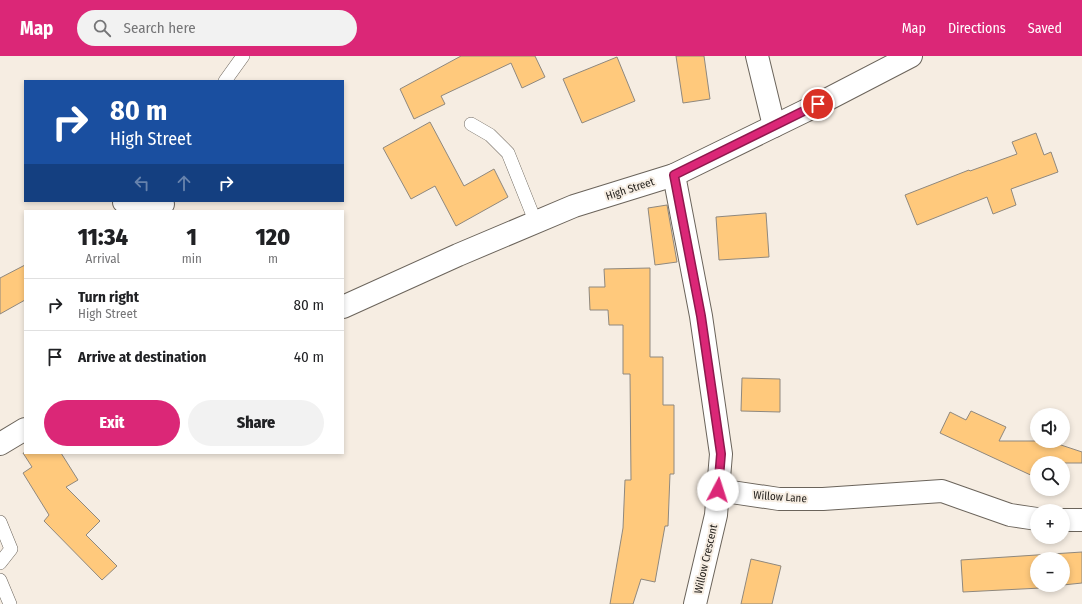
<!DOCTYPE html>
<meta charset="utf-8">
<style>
body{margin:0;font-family:"Fira Sans Condensed",sans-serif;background:#f2f2f2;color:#202124;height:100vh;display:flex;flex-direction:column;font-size:15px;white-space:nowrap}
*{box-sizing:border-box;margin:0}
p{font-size:13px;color:#757577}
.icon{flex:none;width:22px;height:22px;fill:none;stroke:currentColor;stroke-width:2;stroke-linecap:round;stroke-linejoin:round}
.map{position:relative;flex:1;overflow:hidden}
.panel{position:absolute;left:24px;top:154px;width:320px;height:244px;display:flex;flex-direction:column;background:#fff;border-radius:0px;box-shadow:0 2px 6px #0003}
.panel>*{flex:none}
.top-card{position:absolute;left:24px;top:24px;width:320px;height:122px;border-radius:0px;box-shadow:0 2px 6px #0003;background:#1a4fa0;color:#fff;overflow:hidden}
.controls{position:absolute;left:1030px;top:352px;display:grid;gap:8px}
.controls a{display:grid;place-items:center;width:40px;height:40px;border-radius:50%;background:#fff;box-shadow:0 2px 6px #0003;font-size:20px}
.pin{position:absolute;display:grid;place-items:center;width:34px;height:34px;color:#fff;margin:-17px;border:2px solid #fff;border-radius:50%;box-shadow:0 1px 4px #0007}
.me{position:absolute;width:44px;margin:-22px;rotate:5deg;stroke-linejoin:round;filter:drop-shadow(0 0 3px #0008)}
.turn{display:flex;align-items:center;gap:14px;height:84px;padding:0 20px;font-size:18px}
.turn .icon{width:52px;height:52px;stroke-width:2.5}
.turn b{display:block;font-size:28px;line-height:34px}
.lanes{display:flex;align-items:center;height:38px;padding:0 20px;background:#0003;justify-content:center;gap:20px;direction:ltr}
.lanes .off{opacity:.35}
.eta{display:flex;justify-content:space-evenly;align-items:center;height:68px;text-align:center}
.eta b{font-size:24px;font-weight:800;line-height:28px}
.cta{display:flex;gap:8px;margin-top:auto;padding:8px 20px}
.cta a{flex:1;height:46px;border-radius:24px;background:#db2777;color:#fff;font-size:16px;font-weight:800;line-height:46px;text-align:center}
.cta a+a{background:#f2f2f2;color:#202124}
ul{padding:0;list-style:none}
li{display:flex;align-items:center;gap:12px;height:52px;padding:0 20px;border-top:1px solid #e0e0e0}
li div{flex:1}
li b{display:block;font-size:15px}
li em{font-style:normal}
header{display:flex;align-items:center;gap:24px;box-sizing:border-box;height:56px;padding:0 20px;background:#db2777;color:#fff}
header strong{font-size:19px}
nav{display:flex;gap:22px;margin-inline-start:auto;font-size:14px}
.search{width:280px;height:36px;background:#f2f2f2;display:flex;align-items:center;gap:10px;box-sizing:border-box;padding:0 14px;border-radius:22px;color:#757577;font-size:15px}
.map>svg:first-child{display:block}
</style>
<header>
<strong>Map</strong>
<div class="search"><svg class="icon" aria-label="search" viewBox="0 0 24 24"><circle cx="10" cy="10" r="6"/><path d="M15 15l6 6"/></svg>Search here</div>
<nav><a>Map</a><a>Directions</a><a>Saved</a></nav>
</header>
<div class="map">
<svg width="1082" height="548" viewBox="0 0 1082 548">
<rect width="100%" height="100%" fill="#f6ede2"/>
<!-- building -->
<g fill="#ffc97c" stroke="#8f887e">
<path d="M461,0h74l10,21 -23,11 -11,-25 -70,33 4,8 -31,15 -14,-30z"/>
<path d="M676,0h28l6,43 -27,4z"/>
<path d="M617,1l18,44 -53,22 -19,-44z"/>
<path d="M430,66l34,64 30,-17 14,28 -52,29 -21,-40 -24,13 -28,-51z"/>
<path d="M1036,77l8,22 7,-3 7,20 -47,17 5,16 -23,9 -6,-17 -70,28 -12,-30 64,-25 1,1 47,-17 -5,-12z"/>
<path d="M667,149l10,57 -22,3 -7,-57z"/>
<path d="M766,157l3,44 -50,3 -3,-43z"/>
<path d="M25,209v35l-25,14v-36z"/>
<path d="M650,212v89h13v48h11v69h-4l-2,52h-3l-10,56 -14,-3 -8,25h-23l13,-76 2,-48h6l-1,-106h-7v-49h-14l-1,-15h-18l-1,-23h16l-1,-18z"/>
<path d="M742,322l38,1v33l-39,-1z"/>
<path d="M971,355l35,16 -7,14h50l33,11v11h-45v15l-97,-45 10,-21 16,8z"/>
<path d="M23,397h38l17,27 -12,7 34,34 -14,14 31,31 -15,14 -58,-59 5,-6 -26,-42 9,-6z"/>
<path d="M1082,496v31l-19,2v-26h-26v26h19l-15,1v2l-78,4 -2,-32z"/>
<path d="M751,503l30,7 -9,38h-31z"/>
</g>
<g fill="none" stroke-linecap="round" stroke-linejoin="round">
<defs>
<g id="lane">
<path d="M225,25l18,-25"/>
<path d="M471,68l19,11 18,18 28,70"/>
<path d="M0,466l11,27 -11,14"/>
<path d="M0,524l10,24"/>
</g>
<g id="street">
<path d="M757,0l17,70"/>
<path d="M674,119l27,141 20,138 -3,36 61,9h44l119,-8 68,24 27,4"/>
<path d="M124,146l39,2"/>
<path d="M1063,464h19"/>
<path d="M695,548l21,-89 2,-25"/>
</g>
<g id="secondary">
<path d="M343,251l115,-52 116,-49 100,-31 131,-64 106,-55"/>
<path d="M0,388l25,-15"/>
</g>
</defs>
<!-- lane casing -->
<use href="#lane" stroke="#6b645b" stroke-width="14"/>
<!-- street casing -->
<use href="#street" stroke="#6b645b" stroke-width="24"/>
<!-- secondary casing -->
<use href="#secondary" stroke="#6b645b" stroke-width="24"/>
<!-- lane -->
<use href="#lane" stroke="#fff" stroke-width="13"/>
<!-- street -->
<use href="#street" stroke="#fff" stroke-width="22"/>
<!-- secondary -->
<use href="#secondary" stroke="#fff" stroke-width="22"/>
</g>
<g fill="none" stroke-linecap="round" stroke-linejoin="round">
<defs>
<path id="route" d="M718,434l3,-36 -20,-138 -27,-141 144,-71"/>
</defs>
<!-- route casing -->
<use href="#route" stroke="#8e194d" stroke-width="10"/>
<!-- route -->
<use href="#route" stroke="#db2777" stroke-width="7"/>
</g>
<g text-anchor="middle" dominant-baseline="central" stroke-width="4" stroke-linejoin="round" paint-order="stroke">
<!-- street labels -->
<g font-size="11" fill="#26231f" stroke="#f6ede2">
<text transform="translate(630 133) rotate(-18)">High Street</text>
<text transform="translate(780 441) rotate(4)">Willow Lane</text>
<text transform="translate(706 503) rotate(-77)">Willow Crescent</text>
</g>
</g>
</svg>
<div class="controls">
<a><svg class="icon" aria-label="sound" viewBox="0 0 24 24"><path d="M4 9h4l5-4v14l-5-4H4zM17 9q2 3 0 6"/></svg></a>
<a><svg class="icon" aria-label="search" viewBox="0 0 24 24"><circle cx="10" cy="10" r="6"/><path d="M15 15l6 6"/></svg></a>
<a>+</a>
<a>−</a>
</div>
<div class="pin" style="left:818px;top:48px;background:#d93025"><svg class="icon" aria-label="arrive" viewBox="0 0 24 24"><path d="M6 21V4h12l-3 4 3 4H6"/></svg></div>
<svg class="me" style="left:718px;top:434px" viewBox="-20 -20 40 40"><circle r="19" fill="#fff"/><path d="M0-13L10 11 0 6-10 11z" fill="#db2777"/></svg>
<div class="top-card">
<div class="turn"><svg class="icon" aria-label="right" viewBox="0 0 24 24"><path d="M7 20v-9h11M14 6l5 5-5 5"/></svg><div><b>80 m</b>High Street</div></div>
<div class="lanes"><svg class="icon off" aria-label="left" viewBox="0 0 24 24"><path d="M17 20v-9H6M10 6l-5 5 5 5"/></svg><svg class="icon off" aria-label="ahead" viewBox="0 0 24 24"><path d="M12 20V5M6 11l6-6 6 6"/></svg><svg class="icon" aria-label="right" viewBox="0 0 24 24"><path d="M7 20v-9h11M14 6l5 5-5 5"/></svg></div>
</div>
<section class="panel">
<div class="eta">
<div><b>11:34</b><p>Arrival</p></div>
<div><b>1</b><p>min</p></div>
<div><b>120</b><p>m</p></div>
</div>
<ul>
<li><svg class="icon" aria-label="right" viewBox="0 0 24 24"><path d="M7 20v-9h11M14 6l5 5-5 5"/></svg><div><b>Turn right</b><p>High Street</p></div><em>80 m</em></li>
<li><svg class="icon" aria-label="arrive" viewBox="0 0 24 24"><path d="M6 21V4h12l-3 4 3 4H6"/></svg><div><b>Arrive at destination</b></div><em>40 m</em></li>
</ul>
<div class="cta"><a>Exit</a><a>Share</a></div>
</section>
</div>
